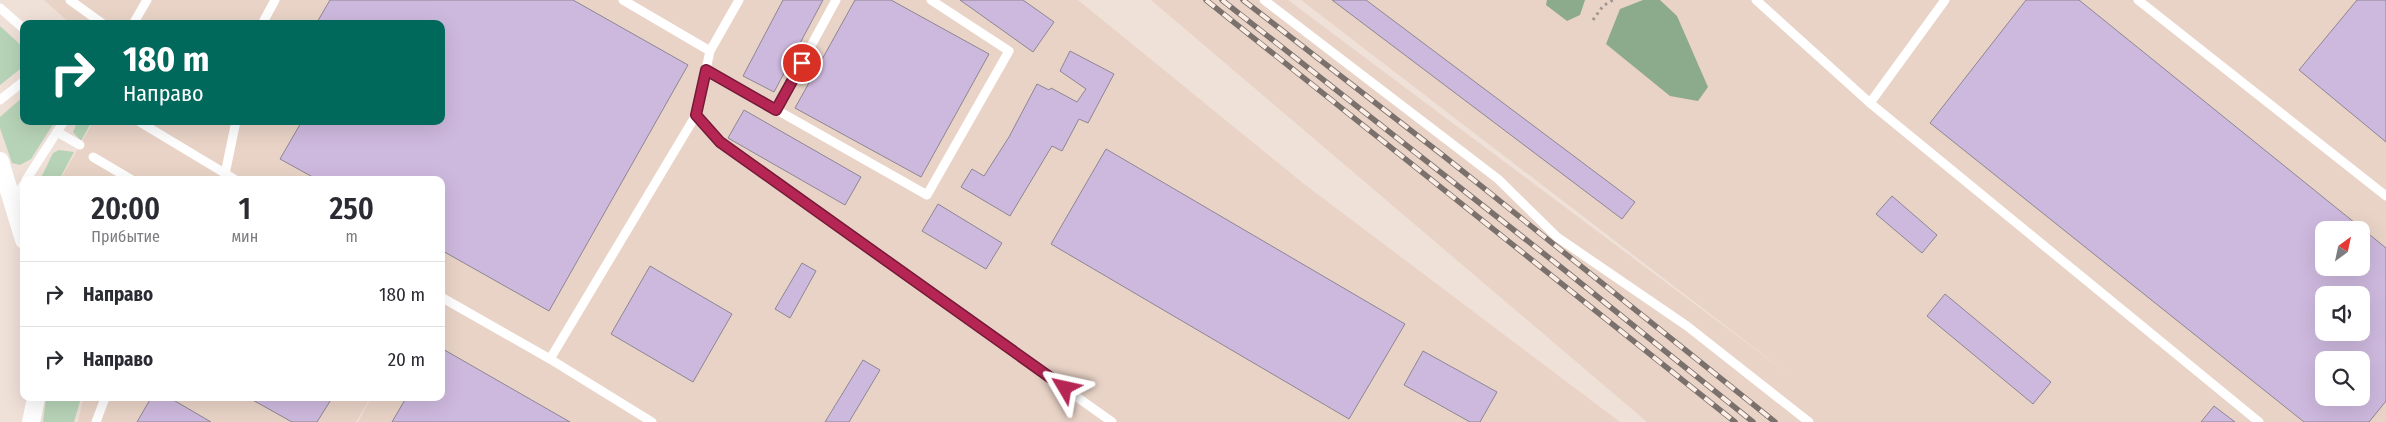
<!DOCTYPE html>
<html lang="ru">
<meta charset="utf-8">
<style>
body{margin:0;font-family:"Fira Sans Condensed",sans-serif;background:#f7f7f7;color:#2b2b33;height:100vh;display:flex;flex-direction:column;font-size:19px;white-space:nowrap}
*{box-sizing:border-box;margin:0}
p{font-size:16px;color:#7c7c81}
.icon{flex:none;width:28px;height:28px;fill:none;stroke:currentColor;stroke-width:2;stroke-linecap:round;stroke-linejoin:round}
.map{position:relative;flex:1;overflow:hidden}
.panel{position:absolute;left:20px;top:176px;width:425px;height:225px;display:flex;flex-direction:column;background:#fff;border-radius:10px;box-shadow:0 5px 20px #0002}
.panel>*{flex:none}
.guide{position:absolute;left:20px;top:20px;width:425px;height:105px;border-radius:10px;box-shadow:0 5px 20px #0002;background:#00695c;color:#fff;overflow:hidden}
.needle{width:32px;rotate:33deg}
.controls{position:absolute;left:2315px;top:221px;display:grid;gap:10px}
.controls a{display:grid;place-items:center;width:55px;height:55px;border-radius:10px;background:#fff;box-shadow:0 5px 20px #0002;font-size:25px}
.pin{position:absolute;display:grid;place-items:center;width:42px;height:42px;color:#fff;margin:-21px;border:2px solid #fff;border-radius:50%;box-shadow:0 1px 5px #0007}
.me{position:absolute;width:55px;margin:-28px;rotate:306deg;stroke-linejoin:round;filter:drop-shadow(0 0 4px #0008)}
.turn{display:flex;align-items:center;gap:18px;height:105px;padding:0 20px;font-size:22px}
.turn .icon{width:65px;height:65px;stroke-width:2.5}
.turn b{display:block;font-size:35px;line-height:42px}
.eta{display:flex;justify-content:space-evenly;align-items:center;height:85px;text-align:center}
.eta b{font-size:30px;font-weight:600;line-height:35px}
ul{padding:0;list-style:none}
li{display:flex;align-items:center;gap:15px;height:65px;padding:0 20px;border-top:1px solid #e1e1e2}
li div{flex:1}
li b{display:block;font-size:19px}
li em{font-style:normal}
.map>svg:first-child{display:block}
</style>
<div class="map">
<svg width="2386" height="422" viewBox="0 0 2386 422">
<rect width="100%" height="100%" fill="#efe0d8"/>
<!-- built -->
<g fill="#e9d3c7" fill-rule="evenodd">
<path d="M44,0h1034l226,184 316,238h-1262l13,-24h70v-218h-381l34,-59h347v-97h-370z"/>
<path d="M1151,0h137l503,376 -490,-376h1085v422h-739zM2324,230h37v38h-37zM2324,295h37v37h-37zM2324,360h37v38h-37z"/>
<path d="M83,398h287l-14,24h-278z"/>
</g>
<!-- green -->
<g fill="#b7d3b7">
<path d="M0,26l24,22v18l-24,19z"/>
<path d="M24,96v25h31l-24,38 -11,6 -8,-2 -12,-35v-11z"/>
<path d="M78,121h14l-11,20 -8,-9z"/>
<path d="M59,150l15,2 -15,28h-19l13,-27z"/>
<path d="M46,398h35l-7,24h-31z"/>
</g>
<!-- forest -->
<g fill="#8cab8c">
<path d="M1547,0h38l-5,15 -13,6 -21,-16z"/>
<path d="M1643,0h17l17,16 31,71 -10,14 -28,-5 -64,-52 14,-35z"/>
</g>
<!-- building -->
<g fill="#ceb9de" stroke="#8c8692" fill-rule="evenodd">
<path d="M330,0h243l115,65 -139,246 -108,-61v-70h-123l-38,-21 22,-38h139v-97h-125z"/>
<path d="M783,0h40l-49,92 -31,-16z"/>
<path d="M855,0h36l98,54 -68,123 -126,-69z"/>
<path d="M960,0h63l31,22 -21,30z"/>
<path d="M1332,0h34l269,202 -13,17z"/>
<path d="M2026,0h53l307,248v153l-17,21h-65l-374,-299zM2324,230h37v38h-37zM2324,295h37v37h-37zM2324,360h37v38h-37z"/>
<path d="M2357,0h29v142l-87,-72z"/>
<path d="M1070,51l44,23 -26,49 -9,-4 -17,32 -10,-5 -42,70 -49,-29 11,-18 12,7 25,-39 28,-53 12,6 2,-2 26,14 9,-13 -26,-18z"/>
<path d="M744,110l117,67 -16,28 -117,-67z"/>
<path d="M1106,149l299,175 -56,95 -298,-175z"/>
<path d="M1892,196l45,39 -15,18 -46,-39z"/>
<path d="M938,204l64,39 -16,26 -64,-38z"/>
<path d="M802,263l14,8 -26,47 -15,-9z"/>
<path d="M650,266l82,48 -39,68 -82,-48z"/>
<path d="M1945,294l106,88 -18,22 -106,-88z"/>
<path d="M441,348l129,74h-178l14,-24h35z"/>
<path d="M1423,351l74,41 -17,30h-10l-66,-37z"/>
<path d="M863,360l17,10 -31,52h-24z"/>
<path d="M151,398h19l41,24h-74z"/>
<path d="M249,398h83l-15,24h-25z"/>
<path d="M2214,406l21,16h-34z"/>
</g>
<g fill="none" stroke-linecap="round" stroke-linejoin="round">
<!-- path -->
<path stroke="#a0958f" stroke-width="3" stroke-dasharray="2.5 4" stroke-linecap="butt" d="M1593,20l10,-14 10,-6"/>
<!-- service -->
<g stroke="#fff" stroke-width="9">
<path d="M70,0l33,24"/>
<path d="M623,0l87,51"/>
<path d="M1264,0l234,179 59,58 130,89 122,96"/>
<path d="M1756,0l114,103 389,319"/>
<path d="M2138,0l248,196"/>
<path d="M0,8l24,21"/>
<path d="M133,24l14,-24"/>
<path d="M262,24l13,-24"/>
<path d="M706,70l221,125 82,-144 -78,-51"/>
<path d="M0,100l24,-19"/>
<path d="M1870,103l75,-103"/>
<path d="M776,110l60,-110"/>
<path d="M696,115l24,28 392,279"/>
<path d="M138,121l98,59"/>
<path d="M57,132l23,13"/>
<path d="M93,157l39,23"/>
<path d="M225,174l11,-53"/>
<path d="M26,180l38,-59"/>
<path d="M13,201l11,-17"/>
<path d="M441,297l109,62 146,-244 14,-64 29,-51"/>
<path d="M550,359l102,63"/>
<path d="M96,422l9,-24"/>
</g>
<!-- minor -->
<g stroke="#fff" stroke-width="18">
<path d="M0,161l24,79"/>
<path d="M31,422l5,-24"/>
</g>
<defs>
<g id="rail">
<path d="M1206,0l529,422"/>
<path d="M1222,0l340,268 191,154"/>
<path d="M1243,0l202,157 330,265"/>
</g>
</defs>
<!-- rail casing -->
<use href="#rail" stroke="#7a716c" stroke-width="5.5"/>
<!-- rail -->
<use href="#rail" stroke="#fcede5" stroke-width="4" stroke-dasharray="11" stroke-linecap="butt"/>
</g>
<g fill="none" stroke-linecap="round" stroke-linejoin="round">
<defs>
<path id="route" d="M802,63l-26,47 -70,-40 -10,45 24,27 345,246"/>
</defs>
<!-- route casing -->
<use href="#route" stroke="#761937" stroke-width="12"/>
<!-- route -->
<use href="#route" stroke="#b52655" stroke-width="9"/>
</g>
</svg>
<div class="controls">
<a><svg class="needle" viewBox="-14 -14 28 28"><path d="M0-13l5 13h-10z" fill="#e53935"/><path d="M0 13l5-13h-10z" fill="#7c7c81"/></svg></a>
<a><svg class="icon" aria-label="sound" viewBox="0 0 24 24"><path d="M4 9h4l5-4v14l-5-4H4zM17 9q2 3 0 6"/></svg></a>
<a><svg class="icon" aria-label="search" viewBox="0 0 24 24"><circle cx="10" cy="10" r="6"/><path d="M15 15l6 6"/></svg></a>
</div>
<div class="pin" style="left:802px;top:63px;background:#d93025"><svg class="icon" aria-label="arrive" viewBox="0 0 24 24"><path d="M6 21V4h12l-3 4 3 4H6"/></svg></div>
<svg class="me" style="left:1065px;top:388px" viewBox="-20 -20 40 40"><path d="M0-17L14 15 0 8-14 15z" fill="#b52655" stroke="#fff" stroke-width="4"/></svg>
<div class="guide">
<div class="turn"><svg class="icon" aria-label="right" viewBox="0 0 24 24"><path d="M7 20v-9h11M14 6l5 5-5 5"/></svg><div><b>180 m</b>Направо</div></div>
</div>
<section class="panel">
<div class="eta">
<div><b>20:00</b><p>Прибытие</p></div>
<div><b>1</b><p>мин</p></div>
<div><b>250</b><p>m</p></div>
</div>
<ul>
<li><svg class="icon" aria-label="right" viewBox="0 0 24 24"><path d="M7 20v-9h11M14 6l5 5-5 5"/></svg><div><b>Направо</b></div><em>180 m</em></li>
<li><svg class="icon" aria-label="right" viewBox="0 0 24 24"><path d="M7 20v-9h11M14 6l5 5-5 5"/></svg><div><b>Направо</b></div><em>20 m</em></li>
</ul>
</section>
</div>
